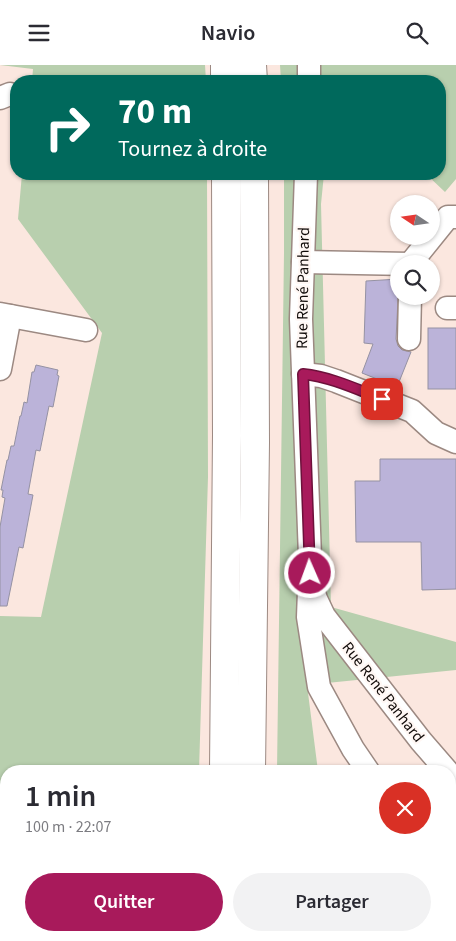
<!DOCTYPE html>
<html lang="fr">
<meta charset="utf-8">
<style>
body{margin:0;font-family:"Source Sans 3",sans-serif;background:#f2f2f3;color:#2b2b33;height:100vh;display:flex;flex-direction:column;font-size:19px;white-space:nowrap}
*{box-sizing:border-box;margin:0}
p{font-size:16px;color:#7c7c81}
.icon{flex:none;width:28px;height:28px;fill:none;stroke:currentColor;stroke-width:2;stroke-linecap:round;stroke-linejoin:round}
.map{position:relative;flex:1;overflow:hidden}
.details{position:absolute;left:0px;top:700px;width:456px;height:176px;display:flex;flex-direction:column;background:#fff;border-radius:20px 20px 0 0;box-shadow:0 1px 4px #0004}
.details>*{flex:none}
.banner{position:absolute;left:10px;top:10px;width:436px;height:105px;border-radius:20px;box-shadow:0 1px 4px #0004;background:#00695c;color:#fff;overflow:hidden}
.needle{width:32px;rotate:283deg}
.fabs{position:absolute;left:390px;top:130px;display:grid;gap:10px}
.fabs a{display:grid;place-items:center;width:50px;height:50px;border-radius:50%;background:#fff;box-shadow:0 1px 4px #0004;font-size:25px}
.pin{position:absolute;display:grid;place-items:center;width:42px;height:42px;color:#fff;margin:-21px;border-radius:10px;box-shadow:0 2px 8px #0006}
.me{position:absolute;width:55px;margin:-28px;rotate:358deg;stroke-linejoin:round;filter:drop-shadow(0 0 4px #0008)}
.turn{display:flex;align-items:center;gap:18px;height:105px;padding:0 25px;font-size:22px}
.turn .icon{width:65px;height:65px;stroke-width:2.5}
.turn b{display:block;font-size:35px;line-height:42px}
.round{display:grid;place-items:center;flex:none;width:52px;height:52px;border-radius:26px;background:#f2f2f3}
.summary{display:flex;align-items:center;justify-content:space-between;height:85px;padding:0 25px}
h1{font-size:30px;font-weight:600;line-height:38px}
.primary-button{display:flex;gap:10px;margin-top:auto;padding:10px 25px}
.primary-button a{flex:1;height:58px;border-radius:30px;background:#a81a5b;color:#fff;font-size:20px;font-weight:600;line-height:58px;text-align:center}
.primary-button a+a{background:#f2f2f3;color:#2b2b33}
header{display:flex;justify-content:space-between;align-items:center;height:65px;padding:0 25px;background:#fff;font-size:22px;font-weight:600}
.map>svg:first-child{display:block}
</style>
<header><svg class="icon" aria-label="menu" viewBox="0 0 24 24"><path d="M4 6h16M4 12h16M4 18h16"/></svg>Navio<svg class="icon" aria-label="search" viewBox="0 0 24 24"><circle cx="10" cy="10" r="6"/><path d="M15 15l6 6"/></svg></header>
<div class="map">
<svg width="456" height="876" viewBox="0 0 456 876">
<rect width="100%" height="100%" fill="#fbe7df"/>
<!-- green -->
<g fill="#b8cfae">
<path d="M0,0h205l1,16h-174l1,-12z"/>
<path d="M280,0h176v114l-11,13 -19,-18h14v-93h-159z"/>
<path d="M22,109h185l1,303 -9,294h-193v164h188l-1,6h-193v-325l41,1 61,-284 -84,-114z"/>
<path d="M284,109h40l-3,30 10,403 125,35v28l-149,15 11,86h-41l7,-518z"/>
<rect x="272" y="870" width="56" height="6"/>
</g>
<!-- building -->
<g fill="#bbb3d9" stroke="#9592a3">
<path d="M399,214l-3,60 2,7 4,4 9,2 -14,35 -35,-14 11,-29 -9,-1 2,-62z"/>
<rect x="428" y="263" width="28" height="61"/>
<path d="M36,300l22,5 -1,5 2,1 -6,31 -4,-1 -9,45 -4,-1 -8,44 5,1 -10,53 -4,-1 -12,59h-7v-79l5,-29 -3,-1 1,-7h-2l6,-30h1l3,-14h3l6,-30h1l3,-14 3,1 5,-31h2z"/>
<path d="M380,394h76v130l-34,1 -1,-48h-65l-1,-61h25z"/>
</g>
<g fill="none" stroke-linecap="round" stroke-linejoin="round">
<defs>
<g id="minor">
<path d="M309,16v-16"/>
<path d="M0,33l10,-4"/>
<path d="M306,109l-5,145 10,264 5,16 8,17 97,125 26,30"/>
<path d="M303,197l107,2"/>
<path d="M410,199l38,-47h8"/>
<path d="M447,243h9"/>
<path d="M0,249l86,16"/>
<path d="M409,274l1,-43"/>
<path d="M0,304l10,-53"/>
<path d="M303,309l18,2 15,5 76,30 24,22 20,9"/>
<path d="M309,526l-1,26 11,70 34,62 15,22"/>
<path d="M450,710l6,14"/>
<path d="M450,804l6,7"/>
<path d="M380,870l3,6"/>
<path d="M422,870l1,6"/>
<path d="M340,876v-6"/>
</g>
<g id="highway">
<path d="M225,0v16"/>
<path d="M252,0l1,16"/>
<path d="M224,706l3,-336 -1,-261"/>
<path d="M251,706l4,-329 -1,-268"/>
<path d="M221,876v-6"/>
<path d="M248,876v-6"/>
</g>
</defs>
<!-- minor casing -->
<use href="#minor" stroke="#9c8982" stroke-width="25"/>
<!-- highway casing -->
<use href="#highway" stroke="#9c8982" stroke-width="30"/>
<!-- minor -->
<use href="#minor" stroke="#fff" stroke-width="22"/>
<!-- highway -->
<use href="#highway" stroke="#fff" stroke-width="28"/>
</g>
<g fill="none" stroke-linecap="round" stroke-linejoin="round">
<defs>
<path id="route" d="M310,508l-7,-199c28,3 53,15 79,25"/>
</defs>
<!-- route casing -->
<use href="#route" stroke="#6d113b" stroke-width="12"/>
<!-- route -->
<use href="#route" stroke="#a81a5b" stroke-width="9"/>
</g>
<g text-anchor="middle" dominant-baseline="central" stroke-width="4.5" stroke-linejoin="round" paint-order="stroke">
<!-- street labels -->
<g font-size="16" fill="#110b09" stroke="#fff7f4">
<text transform="translate(303 223) rotate(-89)">Rue René Panhard</text>
<text transform="translate(383 627) rotate(52)">Rue René Panhard</text>
</g>
</g>
</svg>
<div class="fabs">
<a><svg class="needle" viewBox="-14 -14 28 28"><path d="M0-13l5 13h-10z" fill="#e53935"/><path d="M0 13l5-13h-10z" fill="#7c7c81"/></svg></a>
<a><svg class="icon" aria-label="search" viewBox="0 0 24 24"><circle cx="10" cy="10" r="6"/><path d="M15 15l6 6"/></svg></a>
</div>
<div class="pin" style="left:382px;top:334px;background:#d93025"><svg class="icon" aria-label="arrive" viewBox="0 0 24 24"><path d="M6 21V4h12l-3 4 3 4H6"/></svg></div>
<svg class="me" style="left:310px;top:508px" viewBox="-20 -20 40 40"><circle r="17" fill="#a81a5b" stroke="#fff" stroke-width="3"/><path d="M0-11L8 9 0 5-8 9z" fill="#fff"/></svg>
<div class="banner">
<div class="turn"><svg class="icon" aria-label="right" viewBox="0 0 24 24"><path d="M7 20v-9h11M14 6l5 5-5 5"/></svg><div><b>70 m</b>Tournez à droite</div></div>
</div>
<section class="details">
<div class="summary"><div><h1>1 min</h1><p>100 m · 22:07</p></div><a class="round" style="background:#d93025;color:#fff"><svg class="icon" aria-label="close" viewBox="0 0 24 24"><path d="M6 6l12 12M18 6L6 18"/></svg></a></div>
<div class="primary-button"><a>Quitter</a><a>Partager</a></div>
</section>
</div>
